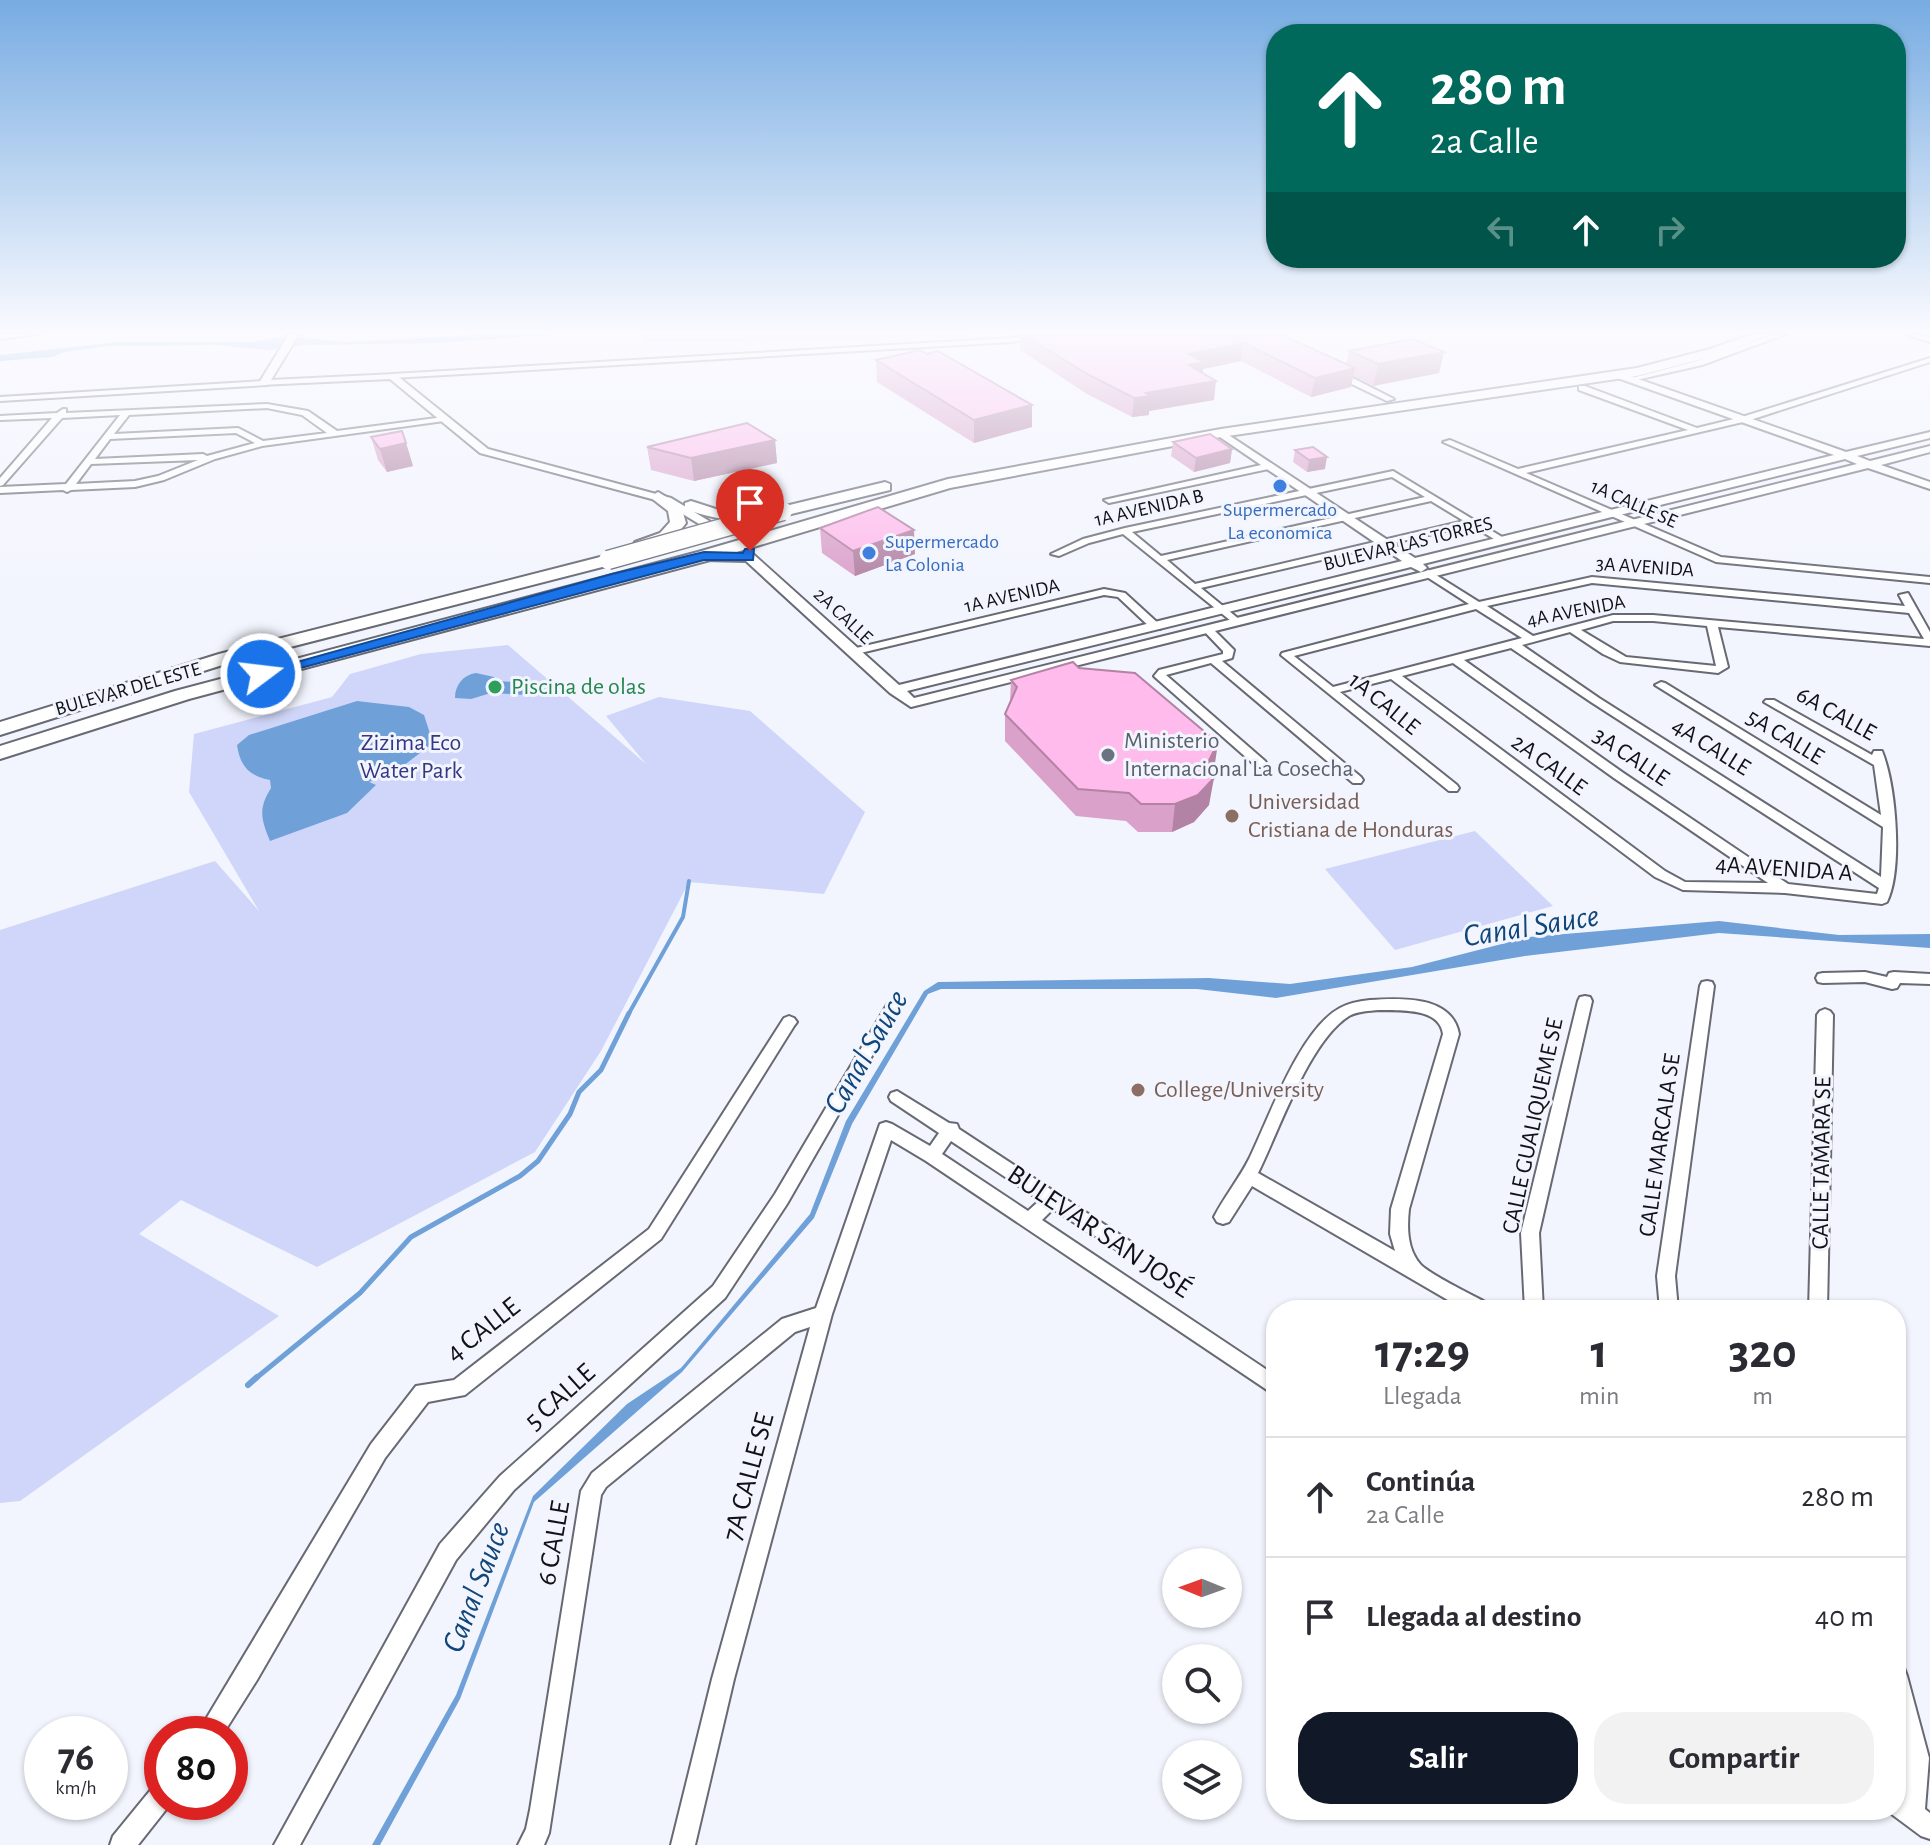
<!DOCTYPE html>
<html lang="es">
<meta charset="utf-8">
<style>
body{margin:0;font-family:"Alegreya Sans",sans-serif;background:#f2f2f3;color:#2b2b33;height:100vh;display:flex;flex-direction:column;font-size:30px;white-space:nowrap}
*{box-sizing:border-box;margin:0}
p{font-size:26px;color:#7c7c81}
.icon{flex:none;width:44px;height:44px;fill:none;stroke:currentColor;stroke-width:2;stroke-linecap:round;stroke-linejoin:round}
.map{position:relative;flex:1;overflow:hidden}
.drawer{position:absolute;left:1266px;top:1300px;width:640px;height:520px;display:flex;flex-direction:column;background:#fff;border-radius:32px;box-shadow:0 2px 6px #0004}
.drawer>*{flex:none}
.top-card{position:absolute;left:1266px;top:24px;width:640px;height:244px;border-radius:32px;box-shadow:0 2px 6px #0004;background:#00695c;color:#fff;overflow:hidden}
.needle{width:52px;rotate:271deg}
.fabs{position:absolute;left:1162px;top:1548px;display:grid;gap:16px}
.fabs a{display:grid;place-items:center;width:80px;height:80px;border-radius:50%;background:#fff;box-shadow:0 2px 6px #0004;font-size:40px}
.speed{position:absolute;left:24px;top:1716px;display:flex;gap:16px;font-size:40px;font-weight:700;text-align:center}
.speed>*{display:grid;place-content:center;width:104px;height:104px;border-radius:50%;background:#fff;box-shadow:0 2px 6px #0004;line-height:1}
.speed small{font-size:20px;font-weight:400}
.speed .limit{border:12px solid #d22;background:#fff;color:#111}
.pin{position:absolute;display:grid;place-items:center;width:68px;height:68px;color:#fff;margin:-82px -34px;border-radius:50% 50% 50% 0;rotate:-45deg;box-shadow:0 0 8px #0007}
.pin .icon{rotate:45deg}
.me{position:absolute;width:88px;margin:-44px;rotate:75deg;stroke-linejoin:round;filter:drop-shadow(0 0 6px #0008)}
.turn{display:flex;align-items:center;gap:28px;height:168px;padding:0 32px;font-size:36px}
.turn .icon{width:104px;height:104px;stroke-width:2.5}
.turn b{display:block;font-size:56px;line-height:68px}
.lanes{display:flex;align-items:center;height:76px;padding:0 32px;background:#0003;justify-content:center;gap:40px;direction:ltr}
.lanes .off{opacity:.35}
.eta{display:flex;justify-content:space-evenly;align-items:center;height:136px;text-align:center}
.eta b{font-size:48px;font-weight:700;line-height:56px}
.primary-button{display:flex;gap:16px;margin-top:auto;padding:16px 32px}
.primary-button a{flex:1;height:92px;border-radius:32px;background:#111827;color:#fff;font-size:32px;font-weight:700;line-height:92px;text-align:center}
.primary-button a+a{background:#f2f2f3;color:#2b2b33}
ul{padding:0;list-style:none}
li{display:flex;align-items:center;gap:24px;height:120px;padding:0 32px;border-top:2px solid #e1e1e2}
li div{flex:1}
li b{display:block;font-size:30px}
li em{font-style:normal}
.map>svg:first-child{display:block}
</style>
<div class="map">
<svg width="1930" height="1845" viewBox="0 0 1930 1845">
<rect width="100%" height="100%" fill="#f3f5fe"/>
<!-- green -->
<g fill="#cfd6f9">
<path d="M646,334h318v3l-323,6z"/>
<path d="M508,645l138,119 -40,-48 53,-19 91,14 115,101 -41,82 -135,-12 -88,169 -66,101 -218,115 -136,-67 -42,34 140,82 -259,185 -20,2v-573l215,-69 44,50 -70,-119 5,-58 138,-37 18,-23 71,-20z"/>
<path d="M1475,831l78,75 -158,44 -70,-81z"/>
</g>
<!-- water -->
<g fill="#6fa1d8">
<path d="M500,334h59l-120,9 -137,2 -33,5 -52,-5 -108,1 -45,6 -12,5 -52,4v-6l119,-13h133l34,-6 59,6z"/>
<path d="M476,673l18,4 3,4 37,2 -7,12 -36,-2 -20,6 -16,-1c0,-13 8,-23 21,-25z"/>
<path d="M357,701l52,6 15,8 9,28 -39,30 -25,9 7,3 -29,28 -77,28c-9,-22 -12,-32 1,-53l-1,-8c-21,-4 -30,-14 -33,-35l12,-10z"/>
<path d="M1719,921l120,14 91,-1v14l-211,-15 -194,23 -249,42 -79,-9h-256l-13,5 -76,130 -38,94 -132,154 -148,130 -74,197 -80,146h-8l84,-150 77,-199 94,-92 54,-36 129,-154 36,-93 78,-130 14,-9 271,-4 81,6 122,-17 117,-30z"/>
</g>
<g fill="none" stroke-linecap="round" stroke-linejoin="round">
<!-- stream-far2 -->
<path stroke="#6fa1d8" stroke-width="4" d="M628,1015l55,-98 6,-36"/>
<!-- stream-far1 -->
<path stroke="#6fa1d8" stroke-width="5" d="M255,1379l105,-86 51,-56 109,-61 18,-15 32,-47 9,-22 22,-22 28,-57"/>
<!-- stream -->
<path stroke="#6fa1d8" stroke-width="6" d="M248,1385l9,-8"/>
<defs>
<g id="minor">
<path d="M1040,334h19l-47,8 -620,36 -4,-2 4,-2 620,-36z"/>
<path d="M1775,334h11l-84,31 -66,15 -4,-2 65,-17z"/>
<path d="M1930,358v4l-183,59 -221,52 195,84 209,20v6l-214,-21 -273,-120 7,-2 68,29 170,-39 -109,-40v-4h6l112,42 45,-11z"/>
<path d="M1333,371h6l55,28 -7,2 -54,-26z"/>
<path d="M264,381l4,2 -1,2 -267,16v-4z"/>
<path d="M267,404l41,7 29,20 107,-14 4,2 -4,2 -182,25 -47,13 -51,21 -29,7 -64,3 -4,2 -4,-2 -63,3v-6l66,-3 54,-69 -58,3 -59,67 -3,1v-8l52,-60 -52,2v-4l57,-3 6,-4h3v4zM267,408l35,7 25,18 -64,8 -25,-13 -124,6 15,-19zM236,433l19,10 -48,13 -4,-2 -108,5 15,-20zM198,460l-40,16 -23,5 -59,3 15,-20z"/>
<path d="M1270,463l4,3 -1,2 -164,35 -5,-3z"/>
<path d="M1393,471l114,69 -8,2 -28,-17 -270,63 39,32v4l-4,1 -113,-91 -34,9 -30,13 -8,-2 32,-15 42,-11zM1392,477l33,20 -264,59 -29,-24zM1431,501l33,20 -269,63 -28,-24z"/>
<path d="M1428,570l51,32 113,-25 313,29 -6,-11 9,-2 22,39v14l-212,-19 10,40 -10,6 -98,-11 -17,-8 -33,-22 -48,13 77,53 282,179 2,-50 -228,-142 6,-3 4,1 216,132 -7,-50 -110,-63 2,-2h8l98,55 2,-4h8c14,35 21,118 5,151l-5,2 -97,-11 -102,-3 -28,-13 -264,-198 -51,13 117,93 2,3 -2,3h-8l-168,-136 1,-2 187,-49 -45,-29 -1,-2zM1592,583l317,30 15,26 -271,-24h-40l-80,21 -46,-30zM1476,609l46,29 -189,49 -39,-31zM1613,621h40l54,5 9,40 -90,-9 -45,-27zM1511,648l80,54 288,186 -2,6 -89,-10 -166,-112 -158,-112zM1453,663l161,115 154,105 -83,-1 -20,-11 -263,-195z"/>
<path d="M1104,589l21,4 35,32v4h-8l-34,-32 -14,-2 -252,60 -5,-3 5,-3z"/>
<path d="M1207,626l4,1 23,23 -2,8 -10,3 139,116 2,3 -2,3h-8l-142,-120 -45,12 99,86 2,3 -2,3h-8l-101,-89 -2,-2 5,-6 64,-16v-3l-21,-22z"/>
<path d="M1865,972l22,5 2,-4 5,-1 36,2v10l-30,-1 -3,5 -5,1 -27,-7 -42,1 -5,-1 -2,-4 2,-4 5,-1z"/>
<path d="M1707,981l5,1 2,4 -39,290 3,34h-18l-3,-34 43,-290 2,-4z"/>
<path d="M1585,996l5,1 2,4 -53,232 4,77h-18l-4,-77 57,-232 2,-4z"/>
<path d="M1370,1000c30,-2 82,-5 89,34l-50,175c-2,19 -2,41 12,56 10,10 53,31 68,39l2,6h-26l-213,-124 -23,36 -6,2 -6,-2 -3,-5c10,-20 25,-38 35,-58 20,-41 51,-130 91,-151 9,-5 20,-7 30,-8zM1379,1010c22,1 60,-3 64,24l-52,175 -1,25 5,17 -137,-78c21,-42 51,-132 91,-157 9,-5 20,-5 30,-6z"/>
<path d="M893,1002l5,1 2,4 -113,197 -62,94 -211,192 -58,70 -156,285h-26l166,-301 60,-68 213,-190 62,-92 113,-191z"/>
<path d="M1825,1009l5,2 3,4 -6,295h-18l8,-295 3,-4z"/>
<path d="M789,1016l5,2 3,4 -3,4 -133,213 -196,156 -37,7 -43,56 -128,222 -34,54h-26l174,-290 45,-58 38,-6 195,-151 135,-211z"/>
<path d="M897,1091l52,32 8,1 2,5 172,113 3,5 -3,5 -6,3 -72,-46 -11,11 234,156v20l-350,-235 -35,-21 -59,174 -98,365 -39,166h-24l41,-166 98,-352 -15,5 -189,155 -5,8 -52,338 -5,12h-26l8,-16 4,-19 51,-319 11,-18 190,-154 34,-11 64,-184 6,-2 6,2 38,22 9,-13 -48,-32 -2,-4 2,-4zM951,1141l89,59 -12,11 -86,-57z"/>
<path d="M1896,1665l8,3 3,8 22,82 -4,51 5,4v26l-9,-3 -35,-26h10v-18l6,2 3,-36 -9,-37z"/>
<path d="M162,1784v18h10l-34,43h-28l3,-9 40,-49z"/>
</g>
<g id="tertiary">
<path d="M0,334h39l-39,5z"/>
<path d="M289,334h10l-28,46 124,-6 93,75 183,49 53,32 -10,3 -51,-31 -183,-49 -90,-74 -130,6 -1,-2z"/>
<path d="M1909,334l21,2v6l-19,-6z"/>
<path d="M1615,373h6l225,79 84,-20v6l-73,18 13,5 60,-15v6l-49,13 49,17v7l-62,-21 -957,239 -21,-14 -144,-132 -41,-1 -6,-4 6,-4 48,2 146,131 503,-124 -185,-126 -1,-2 5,-3 194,128 419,-103 -219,-78zM1845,459l12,5 -943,234 -7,-7 504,-124 10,5 6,-4 -4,-4z"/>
</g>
<g id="trunk">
<path d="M1753,334h18l-53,21 -81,21 -416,61 -271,51 -240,72 -521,139 -189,60v-13l175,-55 523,-139 250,-73 273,-50 416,-61 73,-19z"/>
<path d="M885,482l5,2v6l-107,26 -8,-5 2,-3z"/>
<path d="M658,492l23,14 5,17c-11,15 -31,29 -51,25l-2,-3 2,-3 25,-9 10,-11 -2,-11 -18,-14z"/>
<path d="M691,501l31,10 42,-4 8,5c-20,17 -64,5 -87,-3v-6z"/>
<path d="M608,555l8,5 -2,4 -382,98 -232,73v-13l219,-68z"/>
</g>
</defs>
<!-- minor casing -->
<use href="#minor" stroke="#676973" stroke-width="4"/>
<!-- tertiary casing -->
<use href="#tertiary" stroke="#676973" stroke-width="4"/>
<!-- trunk casing -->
<use href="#trunk" stroke="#676973" stroke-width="4"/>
<!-- minor -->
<use href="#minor" fill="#fff" fill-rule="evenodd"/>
<!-- tertiary -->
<use href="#tertiary" fill="#fff" fill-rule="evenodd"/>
<!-- trunk -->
<use href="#trunk" fill="#fff" fill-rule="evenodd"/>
<defs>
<path id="trunk-bridge" d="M608,560l175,-49"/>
</defs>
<!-- trunk-bridge casing -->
<use href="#trunk-bridge" stroke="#676973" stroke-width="21" stroke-linecap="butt"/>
<!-- trunk-bridge -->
<use href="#trunk-bridge" stroke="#fff" stroke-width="18"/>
</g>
<!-- wall -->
<g fill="#daa1ca">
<path d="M1020,334h260l66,30 3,-13 90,22 -66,13 -20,-10 -2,11 -40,10 -70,-36 -38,8v4l11,27 -65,11v4l-17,2 -45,-23 -67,-44z"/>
<path d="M876,360l156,67 -58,16 -97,-61z"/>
<path d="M371,437l35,6 7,23 -26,6 -9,-12z"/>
<path d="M775,440l2,23 -83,18 -43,-11 -4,-23z"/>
<path d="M1173,442l59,7 -2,14 -36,9 -23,-16z"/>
<path d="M1295,450l30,19 -18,3 -14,-10z"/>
<path d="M820,528l95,26 -60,22 -33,-23z"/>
<path d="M1011,680l203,90 -3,6 -2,29 -15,17 -22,10h-34l-12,-11 -50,-5 -71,-75v-27l5,-11z"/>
</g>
<!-- shaded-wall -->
<g fill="#b283a4">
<path d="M1244,343l-3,18 -38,8 -1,11 -15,4 2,-30z"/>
<path d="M1444,352l-5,21 -66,13 5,-22z"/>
<path d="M1355,368l-4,19 -40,10 4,-19z"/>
<path d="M1216,381l-2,19 -65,11v4l-17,2 2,-19 12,-5z"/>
<path d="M1032,405v22l-58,16v-23z"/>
<path d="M775,440l2,23 -83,18 -3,-23z"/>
<path d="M406,443l7,23 -26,6 -7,-23z"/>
<path d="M1232,449l-2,14 -36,9 2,-14z"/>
<path d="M1327,457l-2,12 -18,3 2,-12z"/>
<path d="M914,530l1,24 -60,22 -2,-25z"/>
<path d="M1218,743l-4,27 -10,18 10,-10 -5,27 -15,17 -22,10 3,-28 29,-34z"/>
</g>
<!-- building -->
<g fill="#febbeb" stroke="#b283a4" stroke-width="2">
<path d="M1022,334h258l75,34 -40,10 -71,-35 -55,11 15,8 -15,3 27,16 -70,12 5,3 -17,2 -45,-23z"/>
<path d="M1413,339l31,13 -66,12 -29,-13z"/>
<path d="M920,350l7,4 11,-3 94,54 -58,15 -98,-60z"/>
<path d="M747,423l28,17 -84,18 -44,-11z"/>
<path d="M402,431l4,12 -26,6 -9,-12z"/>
<path d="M1210,434l22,15 -36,9 -23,-16z"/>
<path d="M1313,447l14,10 -18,3 -14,-10z"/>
<path d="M878,507l36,23 -61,21 -33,-23z"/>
<path d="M1073,662l6,6 56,5 83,70 -14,27 10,8 -16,17 -23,9h-34l-12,-11 -51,-4 -73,-75 12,-27 -6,-7z"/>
</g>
<!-- sky -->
<linearGradient id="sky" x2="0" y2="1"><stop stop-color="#77ace2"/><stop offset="0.56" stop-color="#fafaff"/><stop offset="1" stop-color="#fafaff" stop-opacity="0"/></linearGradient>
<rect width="1930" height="592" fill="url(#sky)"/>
<!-- route -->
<path fill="#1a73e8" stroke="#114b97" stroke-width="2" d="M745,549h9l-1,11h-49l-437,117 -6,2 -7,-5 358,-100 92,-22 39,1z"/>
<!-- markers -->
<g fill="#3f7fe0" stroke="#f3f5fe" stroke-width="3">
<circle cx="1280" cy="486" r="8"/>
<circle cx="869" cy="553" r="8"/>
</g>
<circle fill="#2e9e5b" stroke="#f3f5fe" stroke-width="3" cx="495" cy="687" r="8"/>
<circle fill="#6b7280" stroke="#f3f5fe" stroke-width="3" cx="1108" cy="755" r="8"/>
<g fill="#8d6e63" stroke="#f3f5fe" stroke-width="3">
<circle cx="1232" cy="816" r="8"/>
<circle cx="1138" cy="1090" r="8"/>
</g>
<g text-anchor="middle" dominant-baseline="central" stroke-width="6" stroke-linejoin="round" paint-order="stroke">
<!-- far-street labels -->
<g font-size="20" fill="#111216" stroke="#f3f5fe">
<text transform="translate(1634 504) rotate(24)">1A CALLE SE</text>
<text transform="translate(1149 508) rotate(-13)">1A AVENIDA B</text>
<text transform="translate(1408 544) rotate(-14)">BULEVAR LAS TORRES</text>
<text transform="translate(1645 567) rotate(4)">3A AVENIDA</text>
<text transform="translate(1012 596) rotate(-13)">1A AVENIDA</text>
<text transform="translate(1576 611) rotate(-11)">4A AVENIDA</text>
<text transform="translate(843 616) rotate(43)">2A CALLE</text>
<text transform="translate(128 689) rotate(-16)">BULEVAR DEL ESTE</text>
</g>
<!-- far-shop labels -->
<g font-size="20" fill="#366cbe" stroke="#f3f5fe">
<text x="1280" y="510">Supermercado<tspan x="1280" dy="23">La economica</tspan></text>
<text x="885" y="542" text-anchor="start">Supermercado<tspan x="885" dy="23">La Colonia</tspan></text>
</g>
<!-- leisure labels -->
<g font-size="24" fill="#27864d" stroke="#f3f5fe" text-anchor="start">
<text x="511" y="687">Piscina de olas</text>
</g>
<!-- street labels -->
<g font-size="24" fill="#111216" stroke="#f3f5fe">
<text transform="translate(1384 704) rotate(39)">1A CALLE</text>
<text transform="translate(1836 714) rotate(29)">6A CALLE</text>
<text transform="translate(1785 737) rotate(31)">5A CALLE</text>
<text transform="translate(1711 747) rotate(32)">4A CALLE</text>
<text transform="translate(1631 757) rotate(34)">3A CALLE</text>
<text transform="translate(1549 765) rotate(36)">2A CALLE</text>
<text transform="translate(1784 869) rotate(4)">4A AVENIDA A</text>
<text transform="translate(1533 1126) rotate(-78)">CALLE GUALIQUEME SE</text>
<text transform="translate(1660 1145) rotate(-82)">CALLE MARCALA SE</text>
<text transform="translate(1822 1163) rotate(-89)">CALLE TAMARA SE</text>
</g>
<!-- worship labels -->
<g font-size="24" fill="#5b616d" stroke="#f3f5fe" text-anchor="start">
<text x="1124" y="741">Ministerio<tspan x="1124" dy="28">Internacional La Cosecha</tspan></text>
</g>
<!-- park labels -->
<g font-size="24" fill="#343785" stroke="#f3f5fe">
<text x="411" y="743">Zizima Eco<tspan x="411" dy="28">Water Park</tspan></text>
</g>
<!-- education labels -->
<g font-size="24" fill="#785e54" stroke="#f3f5fe" text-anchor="start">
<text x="1248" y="802">Universidad<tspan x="1248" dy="28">Cristiana de Honduras</tspan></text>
<text x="1154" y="1090">College/University</text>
</g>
<!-- near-street labels -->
<g font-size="28" fill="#111216" stroke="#f3f5fe">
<text transform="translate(1099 1232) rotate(34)">BULEVAR SAN JOSÉ</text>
<text transform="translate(483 1330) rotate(-38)">4 CALLE</text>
<text transform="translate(560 1397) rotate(-42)">5 CALLE</text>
<text transform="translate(749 1477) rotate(-75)">7A CALLE SE</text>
<text transform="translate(554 1543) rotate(-80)">6 CALLE</text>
</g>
<!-- near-water labels -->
<g font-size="32" font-style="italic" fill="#104679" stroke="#f3f5fe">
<text transform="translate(1531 926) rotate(-9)">Canal Sauce</text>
<text transform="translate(866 1052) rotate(-60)">Canal Sauce</text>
<text transform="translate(476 1587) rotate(-69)">Canal Sauce</text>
</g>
</g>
</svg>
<div class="fabs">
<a><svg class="needle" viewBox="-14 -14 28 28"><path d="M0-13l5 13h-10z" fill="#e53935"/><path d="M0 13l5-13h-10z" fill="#7c7c81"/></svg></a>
<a><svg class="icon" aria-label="search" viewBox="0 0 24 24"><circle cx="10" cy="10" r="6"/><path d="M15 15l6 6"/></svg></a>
<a><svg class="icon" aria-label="layers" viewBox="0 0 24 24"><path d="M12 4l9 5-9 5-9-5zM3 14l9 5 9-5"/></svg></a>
</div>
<div class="speed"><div>76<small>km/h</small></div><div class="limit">80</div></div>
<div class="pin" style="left:750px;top:551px;background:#d93025"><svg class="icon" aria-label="arrive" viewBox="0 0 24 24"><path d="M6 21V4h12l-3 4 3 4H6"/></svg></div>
<svg class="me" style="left:261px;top:674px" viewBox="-20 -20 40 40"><circle r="17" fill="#1a73e8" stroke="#fff" stroke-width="3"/><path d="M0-11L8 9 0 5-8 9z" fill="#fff"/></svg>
<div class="top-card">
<div class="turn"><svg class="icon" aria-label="ahead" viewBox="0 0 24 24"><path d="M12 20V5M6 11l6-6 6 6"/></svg><div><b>280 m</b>2a Calle</div></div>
<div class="lanes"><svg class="icon off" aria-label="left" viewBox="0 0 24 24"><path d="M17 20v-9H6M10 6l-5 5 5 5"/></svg><svg class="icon" aria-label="ahead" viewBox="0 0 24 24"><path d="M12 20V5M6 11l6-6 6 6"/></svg><svg class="icon off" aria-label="right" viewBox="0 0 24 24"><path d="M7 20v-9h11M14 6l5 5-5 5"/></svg></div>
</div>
<section class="drawer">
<div class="eta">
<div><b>17:29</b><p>Llegada</p></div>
<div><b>1</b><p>min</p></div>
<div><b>320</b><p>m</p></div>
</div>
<ul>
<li><svg class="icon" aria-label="ahead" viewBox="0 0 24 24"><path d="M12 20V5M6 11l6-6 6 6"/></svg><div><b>Continúa</b><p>2a Calle</p></div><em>280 m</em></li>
<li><svg class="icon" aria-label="arrive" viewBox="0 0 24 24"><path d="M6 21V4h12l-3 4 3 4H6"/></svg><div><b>Llegada al destino</b></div><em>40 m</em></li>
</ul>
<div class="primary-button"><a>Salir</a><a>Compartir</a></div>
</section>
</div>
